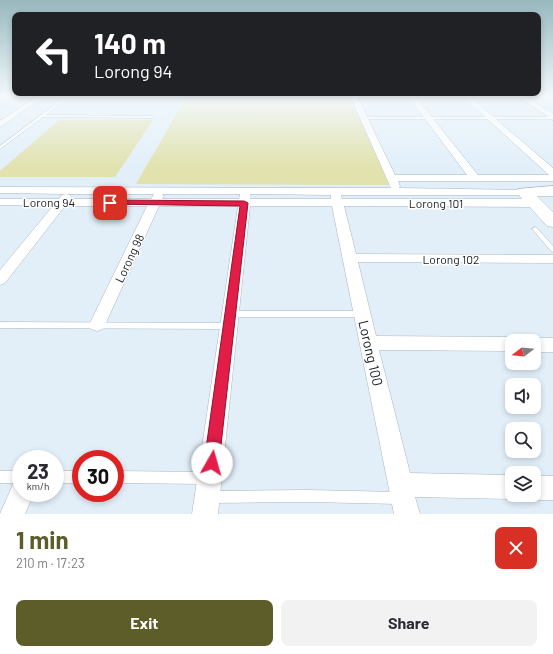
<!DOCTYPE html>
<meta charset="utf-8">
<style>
body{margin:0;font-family:Barlow,sans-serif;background:#f2f2f3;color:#2b2b33;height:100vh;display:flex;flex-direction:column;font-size:15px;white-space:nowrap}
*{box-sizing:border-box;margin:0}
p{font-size:13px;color:#7c7c81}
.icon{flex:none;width:22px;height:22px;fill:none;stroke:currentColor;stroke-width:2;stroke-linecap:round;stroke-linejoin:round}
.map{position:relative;height:514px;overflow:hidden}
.drawer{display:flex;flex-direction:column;background:#fff;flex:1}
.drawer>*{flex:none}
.guide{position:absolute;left:12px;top:12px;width:529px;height:84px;border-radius:8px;box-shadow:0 2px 6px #0003;background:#202124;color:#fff;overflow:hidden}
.needle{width:26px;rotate:254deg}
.buttons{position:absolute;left:505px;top:334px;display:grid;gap:8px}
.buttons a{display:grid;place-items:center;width:36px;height:36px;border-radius:8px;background:#fff;box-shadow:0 2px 6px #0003;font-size:20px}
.speed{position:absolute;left:12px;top:450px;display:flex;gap:8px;font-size:20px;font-weight:700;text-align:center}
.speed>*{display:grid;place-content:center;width:52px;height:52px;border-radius:50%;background:#fff;box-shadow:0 2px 6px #0003;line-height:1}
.speed small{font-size:10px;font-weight:400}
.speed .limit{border:6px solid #d22;background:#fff;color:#111}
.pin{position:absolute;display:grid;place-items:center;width:34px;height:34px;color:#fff;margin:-17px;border-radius:8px;box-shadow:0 2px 6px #0006}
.me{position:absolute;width:44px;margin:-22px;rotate:7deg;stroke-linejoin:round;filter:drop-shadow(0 0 3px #0008)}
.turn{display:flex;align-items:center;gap:14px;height:84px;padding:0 16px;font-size:18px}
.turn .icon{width:52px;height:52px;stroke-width:2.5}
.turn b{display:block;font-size:28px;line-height:34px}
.round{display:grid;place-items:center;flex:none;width:42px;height:42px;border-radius:8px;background:#f2f2f3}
.summary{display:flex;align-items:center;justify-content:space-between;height:68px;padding:0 16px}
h1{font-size:24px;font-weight:700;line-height:30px;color:#5d5d2a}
.button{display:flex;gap:8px;margin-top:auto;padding:8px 16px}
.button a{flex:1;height:46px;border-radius:8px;background:#5d5d2a;color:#fff;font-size:16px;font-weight:700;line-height:46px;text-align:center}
.button a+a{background:#f2f2f3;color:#2b2b33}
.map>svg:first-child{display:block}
</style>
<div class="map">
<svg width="553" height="514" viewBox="0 0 553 514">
<rect width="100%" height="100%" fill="#e2eff9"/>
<!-- green -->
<g fill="#e1e2ad">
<path d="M187,96h161l43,89 -255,-1z"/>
<path d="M59,120h94l-38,57h-115v-6z"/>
</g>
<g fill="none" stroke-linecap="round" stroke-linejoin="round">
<defs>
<g id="lane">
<path d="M66,96h4l-24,19 107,1 2,1 -2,1 -110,-1 -43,32v-3z"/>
<rect x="362" y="117" width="191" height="2"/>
<path d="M535,227l2,1 16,18v6l-2,-1 -18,-21 -1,-1z"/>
<path d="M231,311h131l3,1 1,2 -1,2 -3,1h-131l-3,-1 -1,-2 1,-2z"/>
<path d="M0,322l229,1 3,1 1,2 -1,2 -3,1 -229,-1z"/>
<rect x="0" y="471" width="21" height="12"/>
<rect x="55" y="471" width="26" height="12"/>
<path d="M115,471l92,1 4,2 2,4 -2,4 -4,2 -92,-1z"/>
<path d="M309,490l90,2 4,2 2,4 -2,4 -4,2 -90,-2 -97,1 -4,-2 -2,-4 2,-4 4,-2z"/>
</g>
<g id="street">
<path d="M37,96h8l-45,31v-6z"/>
<path d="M350,96h7l38,79h72l-59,-79h7l63,79h71l-87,-79h7l84,72v13h-155l2,5 -1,2 129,2 2,2 -6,3h-183l1,4h193l4,2 2,2 -2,2 -4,2 -191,-1 12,48 197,1v8l-195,-1 18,74 136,1 6,2 1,2h-7v10l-133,-1 31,123 102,2v20h9l-9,4 -97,-2 5,17h-26l-62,-308h-82l-32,308h-26l46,-308h-79l-54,119 -2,4 -6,2 -6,-2 -2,-4 58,-119h-82l-60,77 -5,2v-15l53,-64 -53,-1v-6h59l3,-4 4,-1 -66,-1v-6l391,1zM66,194h88l-3,5h-80l1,-2 -2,-2zM162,194h78l-1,5h-77l2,-3zM250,194l81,1v4h-81z"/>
<path d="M518,96h8l27,18v6z"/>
<path d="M534,338h19v14h-19v-11h-7z"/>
<path d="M534,476h19v24h-19l-8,-4 -1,-1h9z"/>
<path d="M21,481v12h13l-9,21h-25l13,-30z"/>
</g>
<path id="secondary" d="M553,186v10h-16l16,16v15l-6,-1 -31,-34 2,-3z"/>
</defs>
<!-- lane casing -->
<use href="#lane" stroke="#aab7c0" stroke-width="1"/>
<!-- street casing -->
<use href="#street" stroke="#aab7c0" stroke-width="1"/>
<!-- secondary casing -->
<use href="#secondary" stroke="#aab7c0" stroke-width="1"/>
<!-- lane -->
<use href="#lane" fill="#fff" fill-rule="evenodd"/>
<!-- street -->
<use href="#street" fill="#fff" fill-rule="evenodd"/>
<!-- secondary -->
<use href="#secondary" fill="#fff" fill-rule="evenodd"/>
</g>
<!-- sky -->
<linearGradient id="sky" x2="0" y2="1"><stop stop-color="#97b8be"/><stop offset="0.57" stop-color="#f2f8fc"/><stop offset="1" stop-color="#f2f8fc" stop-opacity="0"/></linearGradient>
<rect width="553" height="168" fill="url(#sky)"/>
<!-- route -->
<path fill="#e11d48" stroke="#92132f" d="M110,200l134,1 4,2 -29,260 -2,5 -5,2 -5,-2 -3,-5 36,-257 -133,-2 -1,-1z"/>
<g text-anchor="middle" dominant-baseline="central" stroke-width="3" stroke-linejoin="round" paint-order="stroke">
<!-- street labels -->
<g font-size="12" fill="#171c20" stroke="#fff">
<text x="49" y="202">Lorong 94</text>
<text x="436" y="203">Lorong 101</text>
<text transform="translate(129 258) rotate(-65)">Lorong 98</text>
<text x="451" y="259">Lorong 102</text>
</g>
<!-- near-street labels -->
<g font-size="14" fill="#171c20" stroke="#fff">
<text transform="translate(371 353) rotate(77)">Lorong 100</text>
</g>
</g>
</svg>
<div class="buttons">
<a><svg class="needle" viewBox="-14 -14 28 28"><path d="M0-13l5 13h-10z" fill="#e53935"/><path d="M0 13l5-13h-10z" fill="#7c7c81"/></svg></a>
<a><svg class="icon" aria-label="sound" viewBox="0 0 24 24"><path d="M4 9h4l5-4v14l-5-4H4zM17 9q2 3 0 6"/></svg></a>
<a><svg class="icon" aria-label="search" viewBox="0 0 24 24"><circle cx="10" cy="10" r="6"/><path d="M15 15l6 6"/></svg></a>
<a><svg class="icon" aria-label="layers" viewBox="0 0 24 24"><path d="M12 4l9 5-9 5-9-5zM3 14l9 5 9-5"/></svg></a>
</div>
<div class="speed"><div>23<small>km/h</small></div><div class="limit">30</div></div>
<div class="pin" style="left:110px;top:203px;background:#d93025"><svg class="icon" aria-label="arrive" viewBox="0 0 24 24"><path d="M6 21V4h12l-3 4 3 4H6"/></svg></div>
<svg class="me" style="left:212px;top:463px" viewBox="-20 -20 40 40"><circle r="19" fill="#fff"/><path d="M0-13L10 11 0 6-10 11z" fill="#e11d48"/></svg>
<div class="guide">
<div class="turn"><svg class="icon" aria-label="left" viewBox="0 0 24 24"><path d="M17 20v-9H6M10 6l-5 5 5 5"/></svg><div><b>140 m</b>Lorong 94</div></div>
</div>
</div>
<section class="drawer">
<div class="summary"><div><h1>1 min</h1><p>210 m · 17:23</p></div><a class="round" style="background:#d93025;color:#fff"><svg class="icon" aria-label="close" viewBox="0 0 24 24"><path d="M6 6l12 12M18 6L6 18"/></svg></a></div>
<div class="button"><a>Exit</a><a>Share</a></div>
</section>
